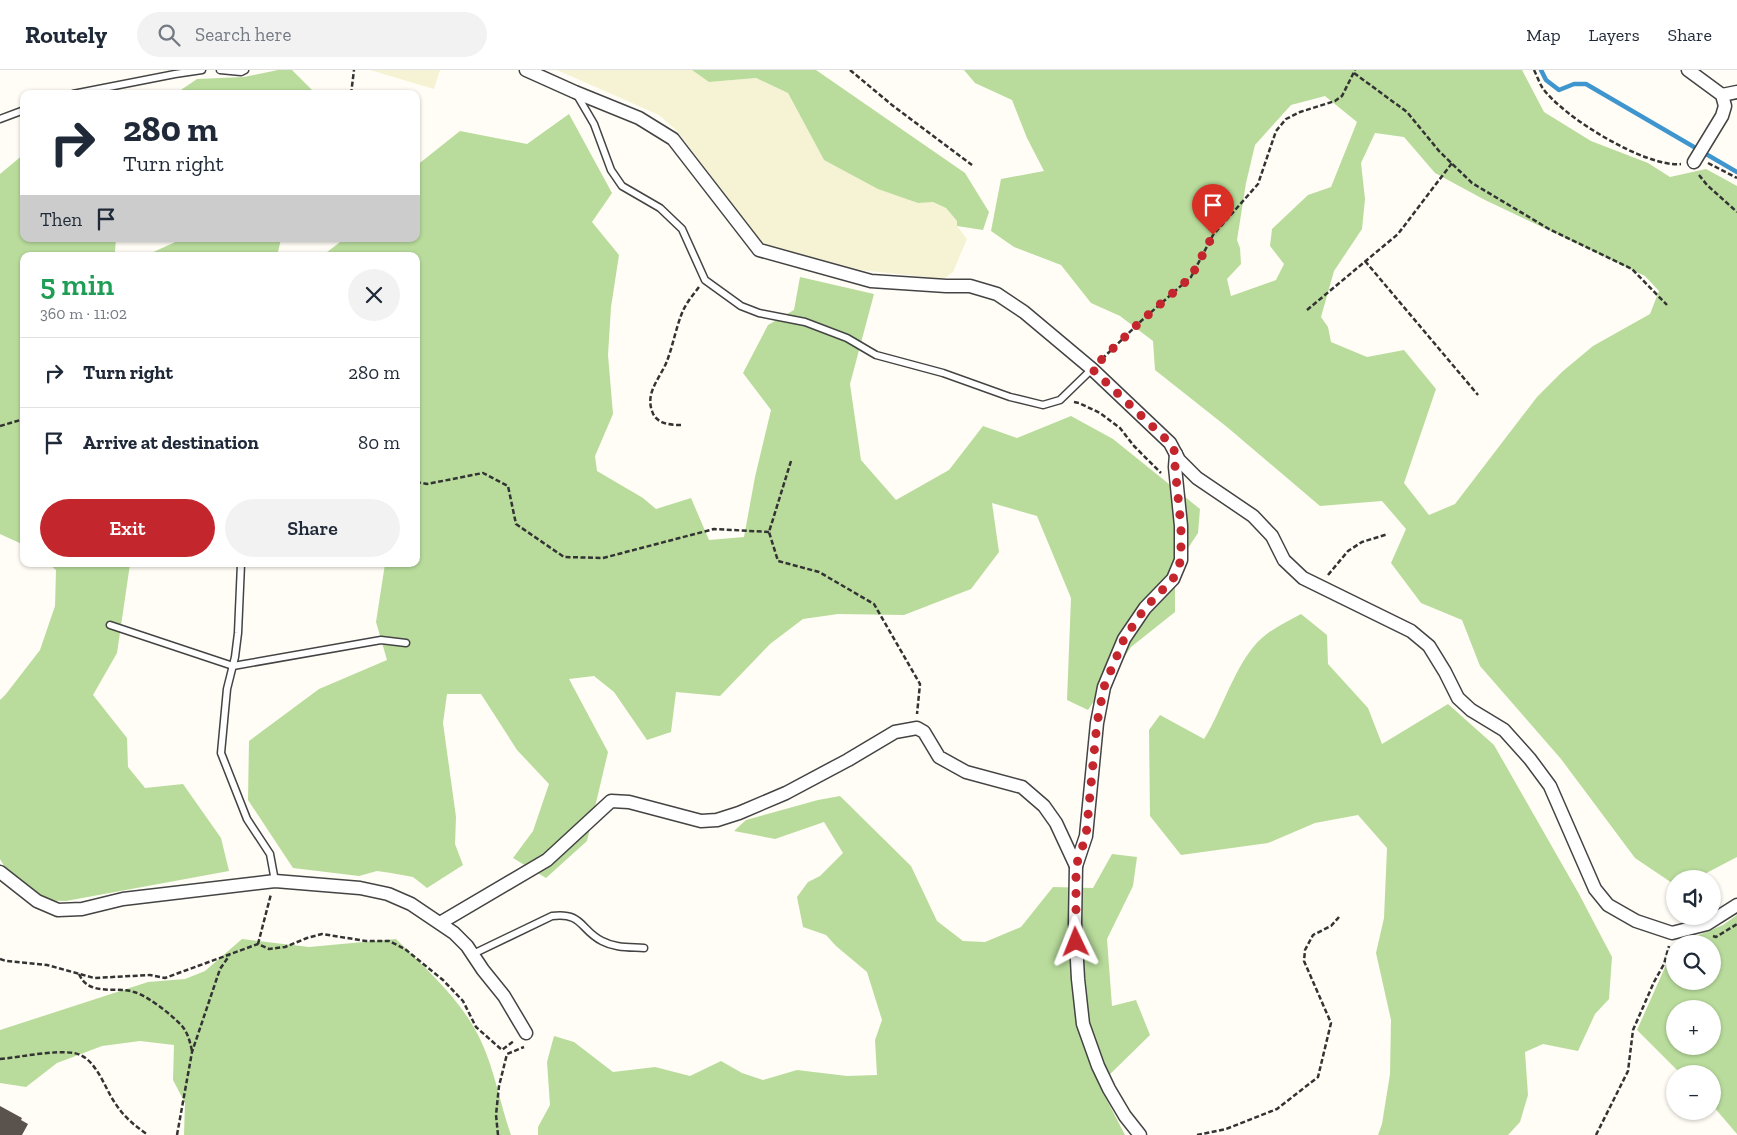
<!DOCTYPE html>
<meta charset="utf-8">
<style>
body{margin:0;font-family:"Zilla Slab",serif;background:#f2f2f3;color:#1f2937;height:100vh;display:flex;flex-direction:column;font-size:19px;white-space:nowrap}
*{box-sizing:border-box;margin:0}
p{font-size:16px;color:#747a83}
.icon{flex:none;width:28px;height:28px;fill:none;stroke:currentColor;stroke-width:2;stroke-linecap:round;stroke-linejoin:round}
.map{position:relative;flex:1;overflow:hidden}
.drawer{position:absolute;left:20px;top:182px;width:400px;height:315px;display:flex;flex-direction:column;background:#fff;border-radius:10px;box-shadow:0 1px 4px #0004}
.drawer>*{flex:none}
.hud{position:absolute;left:20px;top:20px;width:400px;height:152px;border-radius:10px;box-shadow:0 1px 4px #0004;background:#fff;color:#1f2937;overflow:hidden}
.tools{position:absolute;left:1666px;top:800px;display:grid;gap:10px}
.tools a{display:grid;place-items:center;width:55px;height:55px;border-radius:50%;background:#fff;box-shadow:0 1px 4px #0004;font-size:25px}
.pin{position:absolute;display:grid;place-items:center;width:42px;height:42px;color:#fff;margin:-51px -21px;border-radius:50% 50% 50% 0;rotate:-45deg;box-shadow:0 0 5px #0007}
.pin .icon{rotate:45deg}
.me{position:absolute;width:55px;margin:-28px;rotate:358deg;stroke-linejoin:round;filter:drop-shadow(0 0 4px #0008)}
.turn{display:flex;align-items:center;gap:18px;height:105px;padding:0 20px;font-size:22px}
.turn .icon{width:65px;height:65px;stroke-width:2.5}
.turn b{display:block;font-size:35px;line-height:42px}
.then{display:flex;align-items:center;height:48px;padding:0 20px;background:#0003;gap:10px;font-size:19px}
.round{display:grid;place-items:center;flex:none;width:52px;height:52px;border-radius:26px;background:#f2f2f3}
.summary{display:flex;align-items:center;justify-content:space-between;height:85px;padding:0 20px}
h1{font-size:30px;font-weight:600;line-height:38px;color:#1e9e55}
.cta{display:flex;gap:10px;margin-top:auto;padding:10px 20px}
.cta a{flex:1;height:58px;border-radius:30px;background:#c4262e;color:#fff;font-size:20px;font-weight:600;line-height:58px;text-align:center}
.cta a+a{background:#f2f2f3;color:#1f2937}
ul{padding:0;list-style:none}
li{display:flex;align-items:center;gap:15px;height:70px;padding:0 20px;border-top:1px solid #e0e1e3}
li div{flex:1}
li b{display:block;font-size:19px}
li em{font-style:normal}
header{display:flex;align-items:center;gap:30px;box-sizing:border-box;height:70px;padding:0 25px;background:#fff;border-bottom:1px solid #e0e1e3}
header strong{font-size:24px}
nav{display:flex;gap:28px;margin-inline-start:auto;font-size:18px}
.search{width:350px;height:45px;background:#f2f2f3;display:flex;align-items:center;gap:12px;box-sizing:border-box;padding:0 18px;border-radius:28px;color:#747a83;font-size:19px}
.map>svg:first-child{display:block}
</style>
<header>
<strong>Routely</strong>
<div class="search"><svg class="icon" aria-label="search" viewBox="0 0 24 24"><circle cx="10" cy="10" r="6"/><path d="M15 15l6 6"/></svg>Search here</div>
<nav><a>Map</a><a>Layers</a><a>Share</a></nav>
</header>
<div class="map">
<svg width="1737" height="1065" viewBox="0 0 1737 1065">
<rect width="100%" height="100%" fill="#fffdf5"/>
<!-- farmland -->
<g fill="#f6f3d4">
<path d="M370,0h70l-6,19z"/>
<path d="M557,0h135l17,12 47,-4 32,15 36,67 94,43 15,-2 13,7 11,13v5l10,13 -14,33 -9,7 -84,-9 -97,-26 -86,-113 -18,-16z"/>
</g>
<!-- forest -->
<g fill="#b9dc9c" fill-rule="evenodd">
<path d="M278,0h14l24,24h-141l22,-15 47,-2z"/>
<path d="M692,0h124l149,103 24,39 -6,18 -26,-4v-5l-11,-13 -13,-6 -15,1 -40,-14 -54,-29 -36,-67 -32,-15 -47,4z"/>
<path d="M964,0h558l22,42 47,29 57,22 22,14 36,-8 31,17v671l-42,22h-20v6l-40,-27 -74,-99 -81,-93 -18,-46 -41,-17 -30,-40 15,-34 -24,-28 -62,5 -93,-79 -72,-57 -2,-29 -33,-25 -29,-13 -30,-38 -47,-18 -23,-16 10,-52 43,-8 -17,-33 -15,-38 -37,-17zM1325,26l32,26 -26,65 -23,8 -36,34 -2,17 14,18 -8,16 -45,16 -4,-17 14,-15 -1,-16 -3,-8 9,-57 9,-38 36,-40zM1375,63l29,4 31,36 50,27 160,76 14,15 -9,23 -57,32 -30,25 -26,26 -82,107 -26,11 -25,-32 32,-94 -32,-39 -37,7 -36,-15 -3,-15 -7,-10 13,-46 28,-42 3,-30 -4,-36z"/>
<path d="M569,44l43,79 -20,29 27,33 -8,52 -3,48 5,59 -18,42 2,15 46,27 13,11 35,-11 18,42 35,-3 11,-60 16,-67 -28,-37 25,-48 26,-15 6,-33 74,17 -24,90 11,76 35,40 53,-30 34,-44 34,12 54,-22 42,23 87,70 -2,24 -23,35v44l-44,35 -43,63 -21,-10 4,-102 -34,-82 -45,-13 7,49 -28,37 -67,26 -66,-1 -35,5 -33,25 -50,52 -44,-4 -5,40 -24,8 -33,-48 -20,-16 -25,3 39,73 -21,89 -41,37 -33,-20 20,-27 16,-47 -32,-34 -36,-56h-34l-4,29 13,94 -1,27 8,21 -36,23 -14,-11 -22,-4 -14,-2 -18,5 -66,-8 -45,-68 1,-59 70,-52 68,-29 -11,-38 9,-58h31v-308h-94l22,-17 27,1 1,-1h44v-73l44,-35 67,13z"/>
<path d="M24,84v85h92l-1,12 1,5h-92v289l-24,-11v-360z"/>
<path d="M182,169h99l-3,13 4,4h-133v-2z"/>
<path d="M49,494h81l-13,89 -24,42 34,43 1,29 17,21 38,-4 38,54 8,33 -163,30 -42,-1 -24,-41v-159l6,-6 34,-44 15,-44 1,-36z"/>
<path d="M1301,544l26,21 1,29 40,44 14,36 66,-40 46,41 85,149 33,63 -3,42 -14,15 -17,37 -35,-7 -18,8 3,43 -8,27 -12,13h-130l4,-11 8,-50 1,-54 -15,-67 8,-35 3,-70 -29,-33 -43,8 -47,20 -87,12 -31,-39 -1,-86 11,-15 44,24c20,-31 33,-84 64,-106 10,-7 22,-13 33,-19z"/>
<path d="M840,726l71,70 26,55 26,20 22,1 36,-15 32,-40 40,1 19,-34 25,3 -4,29 -26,53 5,67 24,-6 14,35 -51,50 26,50h-587v-8l12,-22 -3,-43 7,-26 20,6 39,30 42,-5 35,9 31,-15 21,12 21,7 34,-10 50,6 30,-1 -2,-35 7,-20 -15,-48 -31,-26 -10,-11 -23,-8 -6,-30 11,-15 12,-6 23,-23 -19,-31 -49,17 -41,-8 12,-11 72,-20z"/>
<path d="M1737,845v219l-24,-28 -1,-32h-31l-44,-44 38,-85v36h37v-37h-35l46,-19zM1675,939h37v37h-37z"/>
<path d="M242,869l67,8 87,-8c31,31 66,61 85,102 14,30 19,63 30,94h-327l1,-32 -12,-23 1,-35 -34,-4 -38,5 -45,17 -31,24 -26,-4v-53l148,-48 37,-3 20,-8z"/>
</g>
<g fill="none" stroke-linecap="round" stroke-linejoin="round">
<!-- stream -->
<path stroke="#3f96cf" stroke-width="4.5" d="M1541,0l5,10 13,10 15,-6h12l151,88"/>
</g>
<!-- building -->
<path fill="#5a524d" d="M0,1036l22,12 -1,2 7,4 -6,11h-22z"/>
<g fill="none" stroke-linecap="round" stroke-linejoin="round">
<defs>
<g id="service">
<path d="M220,0l21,2 4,-2"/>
<path d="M73,24l102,-20 27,-4"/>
<path d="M577,25l17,29 17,46 11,16 38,22 22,21 23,51 36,26 18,7 46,9 42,16 29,17 67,18 67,24 33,8 17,-5 32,-31"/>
<path d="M0,49l24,-9"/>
<path d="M241,494l-3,69 -3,24 -8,32 -6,64 26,66 23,35 5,27"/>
<path d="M110,555l123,41 148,-26 25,3"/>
<path d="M473,884l79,-38c31,-4 28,14 50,25 13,7 27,6 42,7"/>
</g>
<g id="minor">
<path d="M526,0l49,22 64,26 34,21 86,111 112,31 75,5h24l27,8 27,18 68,57 78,74 9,17 18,18 56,38 19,20 12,24 19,18 108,53 18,15 16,26 13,26 13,12 33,20 26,29 20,27 45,103 13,16 28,16 36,12 35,-9 30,-19"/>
<path d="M1688,0l34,25 3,11 -3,10 -28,46"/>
<path d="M1722,25l15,-3"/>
<path d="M0,802l37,29 21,9 24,-1 41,-10 152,-18 85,7 28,6 23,10 43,29 13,13 16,24 21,26 22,37"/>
<path d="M440,853l107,-63 64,-59 18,1 72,19 16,-1 22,-7 47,-20 62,-33 47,-28 22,-4 7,4 15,25 27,15 56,15 22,19 12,17 20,43"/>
<path d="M1140,1065l-15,-19 -16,-27 -11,-23 -15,-42 -5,-45 -3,-56 1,-57 10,-30 11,-113 7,-36 20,-48 21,-31 28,-29 8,-19v-34l-6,-59 1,-13"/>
</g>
</defs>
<!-- service casing -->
<use href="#service" stroke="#444" stroke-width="9"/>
<!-- minor casing -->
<use href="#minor" stroke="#444" stroke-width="15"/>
<!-- path -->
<g stroke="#333" stroke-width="2.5" stroke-dasharray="5 2.5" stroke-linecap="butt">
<path d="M850,0l42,35 80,60"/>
<path d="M1534,0c3,6 5,12 8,17 19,29 104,81 139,77"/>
<path d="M1354,3l53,39 32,39 33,32 77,46 83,40 35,36"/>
<path d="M351,24l3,-24"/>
<path d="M1708,93l29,15"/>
<path d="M1699,105l8,10 30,27"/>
<path d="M1365,191l113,134"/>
<path d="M1307,240l91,-76 54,-71"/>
<path d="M1102,289l38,-37 51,-45 22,-42 45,-51 18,-53 10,-12 14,-7 35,-11 7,-5 13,-26"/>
<path d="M1074,332l5,1 21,10 20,15 14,18 27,27"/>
<path d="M681,355c-11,0 -25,-1 -29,-14 -7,-19 9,-34 15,-50 6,-16 9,-33 15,-48 4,-10 11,-18 17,-26"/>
<path d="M0,356l24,-7"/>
<path d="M791,391l-22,71 9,29 41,11 55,32 46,80 -3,30"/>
<path d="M416,412l11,2 56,-11 25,13 8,38 48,33 39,1 111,-29 55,3"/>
<path d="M1328,505l20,-24 14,-9 26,-8"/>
<path d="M1713,866l3,1 21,-13"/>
<path d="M258,874l13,-50"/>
<path d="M0,889l6,2 41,4 47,13 56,-3 15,3 93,-34 11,5 16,-2 22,-9 15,-4 44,7h23l16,8 38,31 20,21 13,26 26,23 12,-9"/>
<path d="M79,904c10,23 36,12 55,18 14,4 38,23 48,34 6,7 8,16 10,25"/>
<path d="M0,989c21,-2 53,-9 74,-6 22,4 30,34 41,50 9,14 20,23 33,32"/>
<path d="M177,1065l15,-83 28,-83 9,-13"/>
<path d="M498,1065l-2,-20 3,-29 8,-32 17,-7"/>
<path d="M1197,1065l29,-6 51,-20 41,-32 13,-54 -27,-62 1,-11 8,-15 18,-9 8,-9"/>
<path d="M1596,1065l32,-64 5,-41 21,-48 10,-18 5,-18"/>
</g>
<!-- service -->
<use href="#service" stroke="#fff" stroke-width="6"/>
<!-- minor -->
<use href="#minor" stroke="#fff" stroke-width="12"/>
</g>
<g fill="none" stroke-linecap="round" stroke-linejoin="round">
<!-- route -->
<path stroke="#c4262e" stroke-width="9" stroke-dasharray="0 16.2" d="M1076,872v-76l10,-30 11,-113 7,-36 20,-48 21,-31 28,-29 8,-19v-34l-6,-59 1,-13 -6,-11 -78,-74 48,-47 51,-45 22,-42"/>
</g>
</svg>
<div class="tools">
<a><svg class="icon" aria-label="sound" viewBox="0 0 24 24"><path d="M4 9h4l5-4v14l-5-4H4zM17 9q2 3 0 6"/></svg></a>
<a><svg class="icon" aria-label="search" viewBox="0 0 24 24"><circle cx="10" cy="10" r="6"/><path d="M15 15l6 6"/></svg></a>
<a>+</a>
<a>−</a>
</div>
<div class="pin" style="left:1213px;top:165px;background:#d93025"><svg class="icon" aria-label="arrive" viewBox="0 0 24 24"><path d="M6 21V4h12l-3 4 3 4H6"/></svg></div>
<svg class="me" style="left:1076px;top:872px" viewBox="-20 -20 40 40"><path d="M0-17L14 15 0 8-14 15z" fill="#c4262e" stroke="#fff" stroke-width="4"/></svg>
<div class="hud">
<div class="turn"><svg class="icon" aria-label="right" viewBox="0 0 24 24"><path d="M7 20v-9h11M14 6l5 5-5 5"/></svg><div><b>280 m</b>Turn right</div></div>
<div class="then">Then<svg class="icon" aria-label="arrive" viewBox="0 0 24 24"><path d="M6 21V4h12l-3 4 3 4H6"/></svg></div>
</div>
<section class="drawer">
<div class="summary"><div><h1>5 min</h1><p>360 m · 11:02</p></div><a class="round"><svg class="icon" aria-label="close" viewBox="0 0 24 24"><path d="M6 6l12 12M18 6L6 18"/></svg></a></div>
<ul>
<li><svg class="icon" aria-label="right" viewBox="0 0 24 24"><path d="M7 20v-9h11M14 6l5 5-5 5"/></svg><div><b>Turn right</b></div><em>280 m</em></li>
<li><svg class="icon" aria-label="arrive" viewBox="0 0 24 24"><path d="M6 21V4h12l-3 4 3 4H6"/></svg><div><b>Arrive at destination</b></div><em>80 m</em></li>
</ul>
<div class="cta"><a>Exit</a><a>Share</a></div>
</section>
</div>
